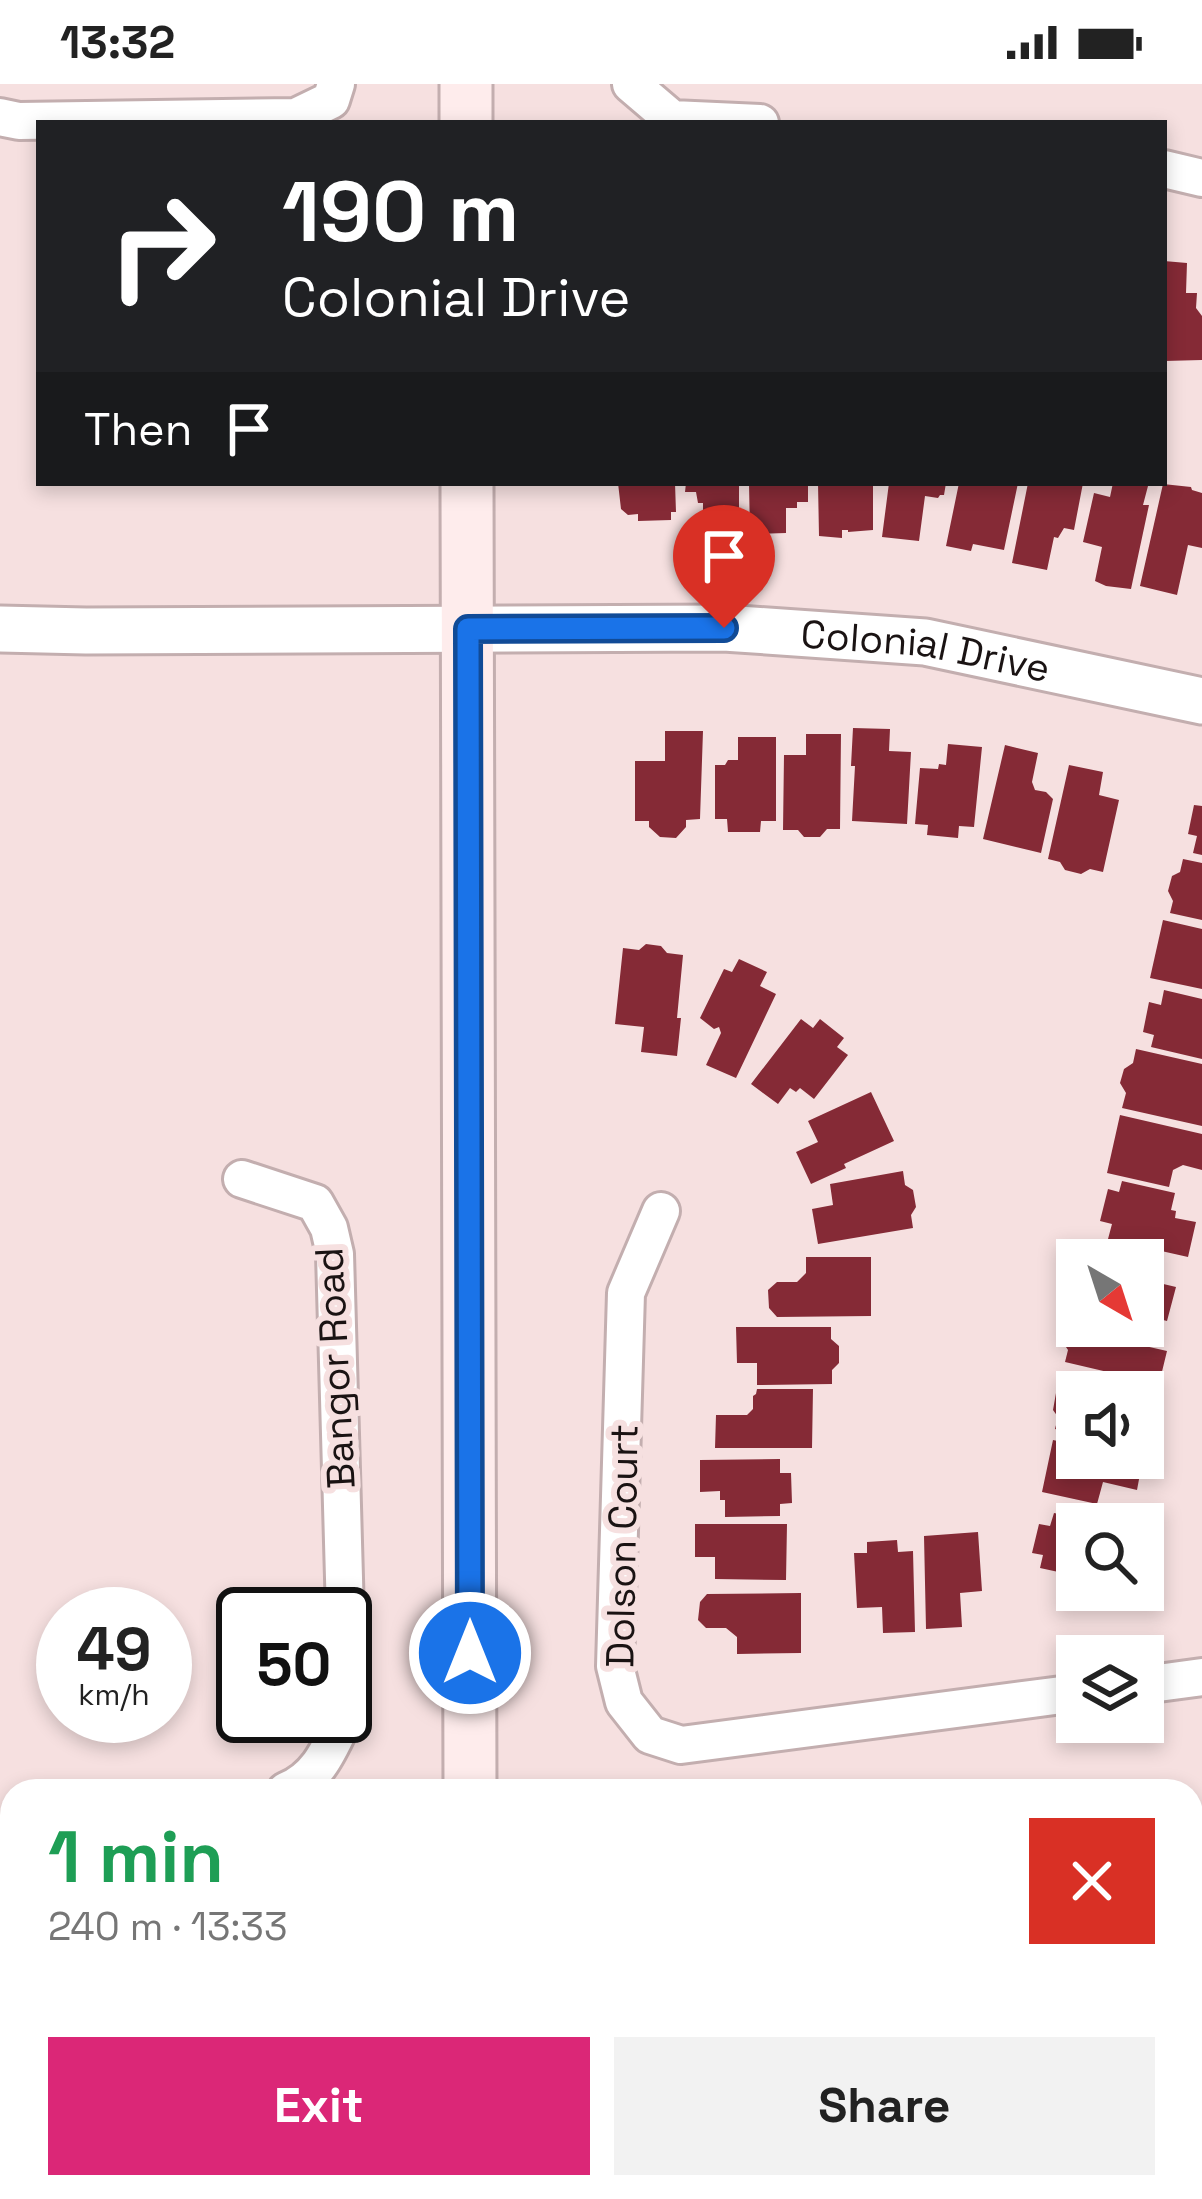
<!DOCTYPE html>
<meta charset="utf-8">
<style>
body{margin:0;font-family:"Space Grotesk",sans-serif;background:#f2f2f2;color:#222;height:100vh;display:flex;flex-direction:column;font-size:45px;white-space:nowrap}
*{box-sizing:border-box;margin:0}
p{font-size:39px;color:#767676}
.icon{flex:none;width:66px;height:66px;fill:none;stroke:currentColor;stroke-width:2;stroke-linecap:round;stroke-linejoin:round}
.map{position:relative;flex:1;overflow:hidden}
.drawer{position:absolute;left:0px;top:1695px;width:1203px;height:420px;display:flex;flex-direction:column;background:#fff;border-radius:36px 36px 0 0;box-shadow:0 6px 18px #0003}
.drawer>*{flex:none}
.top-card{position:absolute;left:36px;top:36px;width:1131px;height:366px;border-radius:0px;box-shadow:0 6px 18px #0003;background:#202124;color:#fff;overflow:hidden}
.needle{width:78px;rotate:141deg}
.tools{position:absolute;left:1056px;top:1155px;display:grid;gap:24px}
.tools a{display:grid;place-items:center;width:108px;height:108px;border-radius:0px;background:#fff;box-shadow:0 6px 18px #0003;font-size:60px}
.speed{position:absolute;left:36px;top:1503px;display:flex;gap:24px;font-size:60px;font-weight:700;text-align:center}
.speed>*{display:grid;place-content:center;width:156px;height:156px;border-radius:50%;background:#fff;box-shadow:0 6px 18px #0003;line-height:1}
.speed small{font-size:30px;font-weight:400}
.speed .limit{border:6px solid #111;border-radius:18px;background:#fff;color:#111}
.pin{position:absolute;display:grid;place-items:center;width:102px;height:102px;color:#fff;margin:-123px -51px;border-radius:50% 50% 50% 0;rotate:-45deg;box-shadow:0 0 12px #0007}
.pin .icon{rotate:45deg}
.me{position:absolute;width:132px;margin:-66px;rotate:0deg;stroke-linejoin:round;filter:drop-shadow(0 0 9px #0008)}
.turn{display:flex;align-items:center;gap:42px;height:252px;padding:0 48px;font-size:54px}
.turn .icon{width:156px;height:156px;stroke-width:2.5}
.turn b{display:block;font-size:84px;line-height:102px}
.then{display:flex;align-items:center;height:114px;padding:0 48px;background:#0003;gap:24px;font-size:45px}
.round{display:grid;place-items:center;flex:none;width:126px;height:126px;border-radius:0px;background:#f2f2f2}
.headline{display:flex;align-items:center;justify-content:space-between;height:204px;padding:0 48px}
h1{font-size:72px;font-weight:800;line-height:90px;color:#1e9e55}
.primary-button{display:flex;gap:24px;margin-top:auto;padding:24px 48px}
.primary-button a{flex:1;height:138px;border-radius:0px;background:#db2777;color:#fff;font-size:48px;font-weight:800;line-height:138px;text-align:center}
.primary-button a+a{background:#f2f2f2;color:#222}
.status{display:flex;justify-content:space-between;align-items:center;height:84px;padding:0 60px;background:#fff;direction:ltr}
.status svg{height:33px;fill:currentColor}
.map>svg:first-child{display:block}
</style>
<div class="status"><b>13:32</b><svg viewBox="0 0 49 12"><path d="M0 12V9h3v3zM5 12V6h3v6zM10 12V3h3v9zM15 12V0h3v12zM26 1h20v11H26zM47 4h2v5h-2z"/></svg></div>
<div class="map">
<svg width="1202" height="2115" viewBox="0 0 1202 2115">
<rect width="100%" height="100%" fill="#f6e0e0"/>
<!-- building -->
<g fill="#852a36">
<path d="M1164,177l23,2 -1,30h11l-1,15 6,8v44l-38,1z"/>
<path d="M618,399h57l1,29h-5v8l-33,1v-7l-10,1 -7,-6z"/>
<path d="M686,399h53v54h-36v-34h-5l-2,-11h-11z"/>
<path d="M749,399h59v19h-11v6h-11v25l-36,1z"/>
<path d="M818,399h55v47l-25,2v-2h-6v8l-23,-2z"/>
<path d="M889,399h57l-2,12h-4l-2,3 -13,-2 -6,45 -37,-4z"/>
<path d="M959,399h59l-14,67 -31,-6 -2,7 -25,-5z"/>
<path d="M1028,399h55l-9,47 -10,-2 -6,10 -4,-1 -7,33 -35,-7z"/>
<path d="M1113,399l35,3 -5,19h6l-18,84 -25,-3 -11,-5 7,-34 -19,-5 11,-49 16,4z"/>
<path d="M1163,400l28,3 1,3 10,3v55l-14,-3 -11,50 -37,-9z"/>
<path d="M853,644l37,1 -1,22 22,1 -4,72 -55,-3 3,-55h-4z"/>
<path d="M665,647h38l-3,88 -14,1v7l-10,11 -16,-1 -11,-10v-6h-14v-60h30z"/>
<path d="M806,650h35l-1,95h-13l-7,8h-16l-6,-7h-15l1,-75h22z"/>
<path d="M738,653h38v84h-15l-1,11h-32l-1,-13h-12v-54h10l3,-5h10z"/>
<path d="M948,660l34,3 -8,80 -15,-1 -1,12 -31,-3 1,-10 -13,-1 5,-56 18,1 1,-5 7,1z"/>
<path d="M1005,661l33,8 -6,29 3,8 11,2 7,7 -12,54 -58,-14z"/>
<path d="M1069,681l34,7 -4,23 20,5 -16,72 -13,-3 -9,5 -16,-4 -5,-8 -12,-3z"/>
<path d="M1194,721l8,1v49l-9,-2 4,-17 -9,-2z"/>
<path d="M1183,775l19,4v57l-32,-7 3,-12 -5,-10 4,-15 8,-4z"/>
<path d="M1163,836l39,9v60l-52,-11z"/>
<path d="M646,860l15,2 6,7 16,2 -6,63h4l-4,38 -36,-4 3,-25 -29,-3 8,-76 16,2z"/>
<path d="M739,875l28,13 -7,14 16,8 -40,84 -30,-13 15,-32 -2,-6 -5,2 -14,-11 24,-49 8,3z"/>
<path d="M1164,906l38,9v60l-51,-12 3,-12 -11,-3 6,-30 12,3z"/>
<path d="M801,935l12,9 7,-9 24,19 -7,9 11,8 -34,44 -14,-11 -4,4 -6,-4 -12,16 -27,-20z"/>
<path d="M1136,965l66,15v62l-80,-18 4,-15 -6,-10 4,-14 9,-6z"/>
<path d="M871,1008l23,49 -50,23 2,4 -35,16 -15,-32 22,-10 -10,-21z"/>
<path d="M1120,1031l82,19v36l-19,-5 -10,5 -4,17 -62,-14z"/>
<path d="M903,1087l2,14 8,5 3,17 -5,8 2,13 -95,16 -6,-35 21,-4 -3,-21z"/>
<path d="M1122,1097l53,12 -4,17 5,1 -1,7 21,4 -8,35 -80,-18 4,-15 -12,-3 8,-32 11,3z"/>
<path d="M1089,1160l71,16 -5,22 21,5 -9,34 -24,-6v-55h-57z"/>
<path d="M806,1173h65v59l-94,1 -8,-9 -1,-18 9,-8h20l9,-9z"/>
<path d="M1077,1234v8l73,-2 -5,22 22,5 -8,33 -94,-22 3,-12 -6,-9 5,-15z"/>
<path d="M736,1243h95v12l8,7v17l-7,7v14l-75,1v-22h-20z"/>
<path d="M1068,1290l71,16v2h-62v43l-22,-6 3,-12 -5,-7 3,-17 8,-6z"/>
<path d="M757,1305h56l-1,59h-97l1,-33h31l6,-6v-13l3,-2z"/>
<path d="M1143,1307l19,4 -8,34 -11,-2z"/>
<path d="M1053,1356l24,5v13h66l-6,32 -34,-8 -6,22 -55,-12z"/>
<path d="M780,1375v14h11l1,30 -12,1v12l-55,1v-17h-5v-9l-20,1v-32z"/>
<path d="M1054,1429l43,9 -20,2v52l-37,-8 3,-13 -11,-2 7,-29 11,2z"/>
<path d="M695,1440h92l-1,56 -71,-1v-22h-20z"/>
<path d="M978,1448l4,59 -22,2 2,34 -36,2 -2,-93z"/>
<path d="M897,1456l1,12 15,-1 2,81 -32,1 -1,-26 -25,1 -3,-55h13v-11z"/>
<path d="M801,1509v60l-64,1v-17l-11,-9h-20l-8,-8 2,-18 7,-8z"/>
<path d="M1085,1695l2,12h-63v-3z"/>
</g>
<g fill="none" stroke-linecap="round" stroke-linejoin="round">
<defs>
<g id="minor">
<path d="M631,0l41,35 88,4"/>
<path d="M0,33l19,4 277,-4 35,-17 5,-16"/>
<path d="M1164,85l38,9"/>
<path d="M242,1095l73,24 14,25 6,26 10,360"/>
<path d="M661,1127l-35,82 -11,373 9,36 26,33 31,10 396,-52"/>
<path d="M345,1537v94"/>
<path d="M1143,1601l59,-8"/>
<path d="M286,1707c34,-14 44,-44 59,-75"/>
<path d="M0,1773l12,-2"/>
<path d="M1191,2084l11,-2"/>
<path d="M974,2115l83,-12"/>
</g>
<g id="tertiary">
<path id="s1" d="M0,545l86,2 638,-3 201,14 277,59"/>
</g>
<g id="secondary">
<path d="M466,0v39"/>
<path d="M467,399l3,1308"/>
<path d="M471,2103v12"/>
</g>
</defs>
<!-- minor casing -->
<use href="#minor" stroke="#c3aeaf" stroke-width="42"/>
<!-- tertiary casing -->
<use href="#tertiary" stroke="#c3aeaf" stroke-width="51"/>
<!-- secondary casing -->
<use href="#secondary" stroke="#c3aeaf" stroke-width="57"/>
<!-- minor -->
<use href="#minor" stroke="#fff" stroke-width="36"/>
<!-- tertiary -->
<use href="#tertiary" stroke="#fff" stroke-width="45"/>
<!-- secondary -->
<use href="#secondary" stroke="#feecec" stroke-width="51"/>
</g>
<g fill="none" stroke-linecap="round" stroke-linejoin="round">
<defs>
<path id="route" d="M470,1569l-2,-1024 256,-1"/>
</defs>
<!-- route casing -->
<use href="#route" stroke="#114b97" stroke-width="30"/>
<!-- route -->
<use href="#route" stroke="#1a73e8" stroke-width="21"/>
</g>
<g text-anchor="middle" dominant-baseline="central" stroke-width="12" stroke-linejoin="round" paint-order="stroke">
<!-- street labels -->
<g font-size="39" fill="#1a1313" stroke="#f6e0e0">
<text stroke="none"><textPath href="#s1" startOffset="927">Colonial Drive</textPath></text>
<text transform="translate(335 1284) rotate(-93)">Bangor Road</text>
<text transform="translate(622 1462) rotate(-89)">Dolson Court</text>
</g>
</g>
</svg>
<div class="tools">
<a><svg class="needle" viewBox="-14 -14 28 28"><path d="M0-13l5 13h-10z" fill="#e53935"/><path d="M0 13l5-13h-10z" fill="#767676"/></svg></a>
<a><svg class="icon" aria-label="sound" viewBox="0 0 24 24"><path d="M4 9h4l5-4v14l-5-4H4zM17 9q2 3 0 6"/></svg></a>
<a><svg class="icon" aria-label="search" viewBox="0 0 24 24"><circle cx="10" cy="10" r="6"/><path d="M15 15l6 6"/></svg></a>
<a><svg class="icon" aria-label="layers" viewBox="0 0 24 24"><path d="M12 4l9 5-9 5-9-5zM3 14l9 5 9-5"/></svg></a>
</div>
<div class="speed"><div>49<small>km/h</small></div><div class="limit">50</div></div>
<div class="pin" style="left:724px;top:544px;background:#d93025"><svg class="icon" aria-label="arrive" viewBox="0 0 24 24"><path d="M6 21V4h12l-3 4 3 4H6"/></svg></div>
<svg class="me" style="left:470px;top:1569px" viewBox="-20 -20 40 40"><circle r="17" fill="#1a73e8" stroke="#fff" stroke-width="3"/><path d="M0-11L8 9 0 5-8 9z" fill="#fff"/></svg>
<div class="top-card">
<div class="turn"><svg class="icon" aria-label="right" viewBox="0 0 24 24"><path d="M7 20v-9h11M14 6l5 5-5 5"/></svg><div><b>190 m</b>Colonial Drive</div></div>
<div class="then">Then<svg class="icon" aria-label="arrive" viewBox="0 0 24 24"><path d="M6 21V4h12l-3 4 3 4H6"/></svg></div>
</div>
<section class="drawer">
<div class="headline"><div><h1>1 min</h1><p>240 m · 13:33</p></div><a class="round" style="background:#d93025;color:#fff"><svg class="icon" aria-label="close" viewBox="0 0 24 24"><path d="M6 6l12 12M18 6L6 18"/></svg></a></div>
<div class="primary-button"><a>Exit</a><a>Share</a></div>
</section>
</div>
